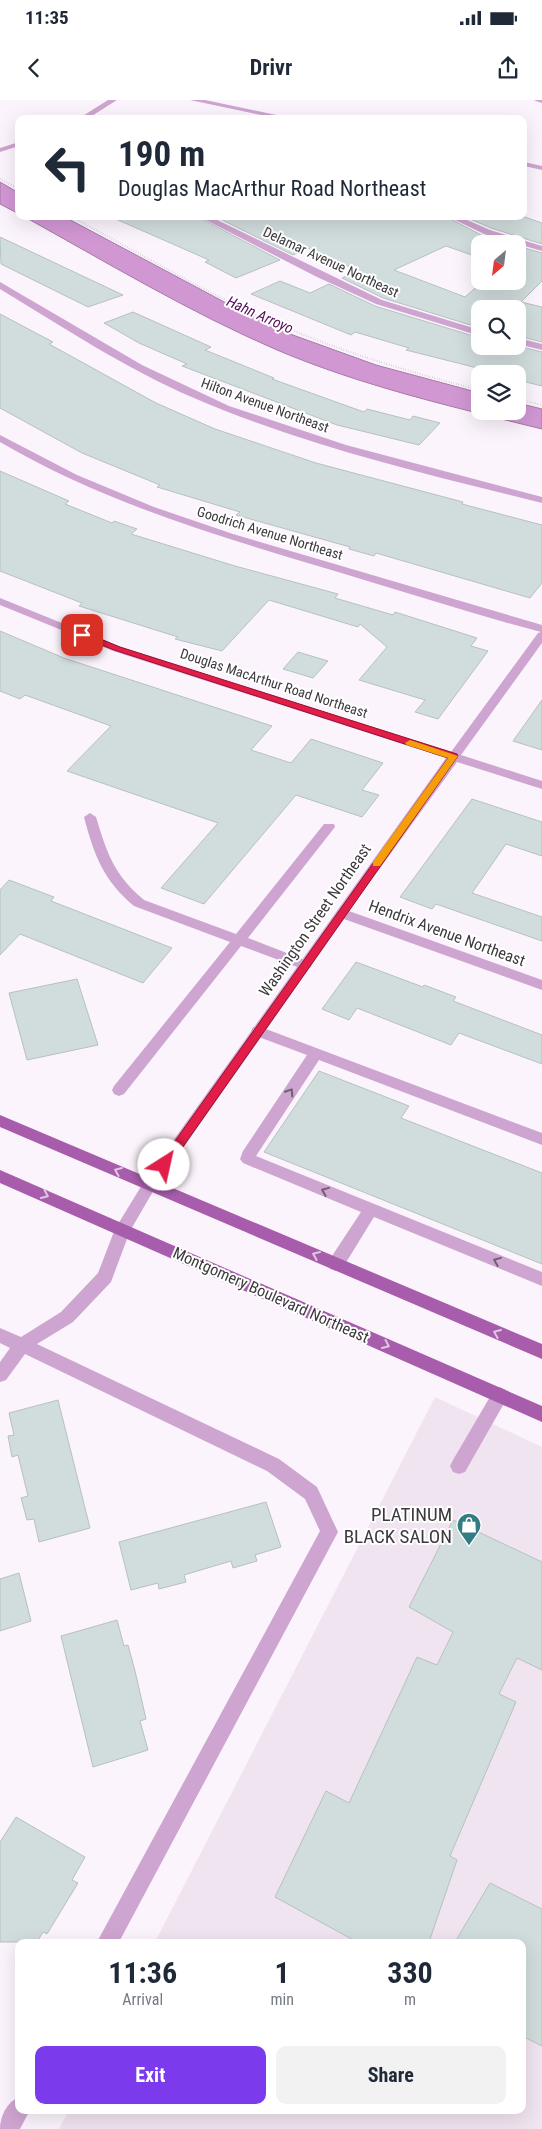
<!DOCTYPE html>
<style>
body{margin:0;font-family:"Roboto Condensed",sans-serif;background:#f2f2f3;color:#1f2937;height:100vh;display:flex;flex-direction:column;font-size:19px;white-space:nowrap}
*{box-sizing:border-box;margin:0}
p{font-size:16px;color:#747a83}
.icon{flex:none;width:28px;height:28px;fill:none;stroke:currentColor;stroke-width:2;stroke-linecap:round;stroke-linejoin:round}
.map{position:relative;flex:1;overflow:hidden}
.details{position:absolute;left:15px;top:1839px;width:511px;height:175px;display:flex;flex-direction:column;background:#fff;border-radius:10px;box-shadow:0 5px 20px #0002}
.details>*{flex:none}
.guide{position:absolute;left:15px;top:15px;width:512px;height:105px;border-radius:10px;box-shadow:0 5px 20px #0002;background:#fff;color:#1f2937;overflow:hidden}
.needle{width:32px;rotate:208deg}
.tools{position:absolute;left:471px;top:135px;display:grid;gap:10px}
.tools a{display:grid;place-items:center;width:55px;height:55px;border-radius:10px;background:#fff;box-shadow:0 5px 20px #0002;font-size:25px}
.pin{position:absolute;display:grid;place-items:center;width:42px;height:42px;color:#fff;margin:-21px;border-radius:10px;box-shadow:0 2px 8px #0006}
.me{position:absolute;width:55px;margin:-28px;rotate:35deg;stroke-linejoin:round;filter:drop-shadow(0 0 4px #0008)}
.turn{display:flex;align-items:center;gap:18px;height:105px;padding:0 20px;font-size:22px}
.turn .icon{width:65px;height:65px;stroke-width:2.5}
.turn b{display:block;font-size:35px;line-height:42px}
.eta{display:flex;justify-content:space-evenly;align-items:center;height:85px;text-align:center}
.eta b{font-size:30px;font-weight:700;line-height:35px}
.cta{display:flex;gap:10px;margin-top:auto;padding:10px 20px}
.cta a{flex:1;height:58px;border-radius:10px;background:#7c3aed;color:#fff;font-size:20px;font-weight:700;line-height:58px;text-align:center}
.cta a+a{background:#f2f2f3;color:#1f2937}
.status{display:flex;justify-content:space-between;align-items:center;height:35px;padding:0 25px;background:#fff;direction:ltr}
.status svg{height:14px;fill:currentColor}
header{display:flex;justify-content:space-between;align-items:center;height:65px;padding:0 20px;background:#fff;font-size:22px;font-weight:700}
.map>svg:first-child{display:block}
</style>
<div class="status"><b>11:35</b><svg viewBox="0 0 49 12"><path d="M0 12V9h3v3zM5 12V6h3v6zM10 12V3h3v9zM15 12V0h3v12zM26 1h20v11H26zM47 4h2v5h-2z"/></svg></div>
<header><svg class="icon" aria-label="back" viewBox="0 0 24 24"><path d="M15 5l-7 7 7 7"/></svg>Drivr<svg class="icon" aria-label="share" viewBox="0 0 24 24"><path d="M12 15V3M7 8l5-5 5 5M5 13v7h14v-7"/></svg></header>
<div class="map">
<svg width="542" height="2029" viewBox="0 0 542 2029">
<rect width="100%" height="100%" fill="#fcf4fc"/>
<!-- built -->
<path fill="#f0e4f1" d="M435,1297l107,50v682h-483l10,-19h453v-168h-367z"/>
<!-- water -->
<g fill="#d197d3" stroke="#a47ba6">
<path d="M0,82l19,11v21l-19,-10z"/>
<path d="M23,116h40l180,96 50,23 83,30 104,28v18h38v-8l24,6v20c-89,-22 -180,-43 -265,-79 -88,-38 -171,-88 -254,-134z"/>
</g>
<!-- building -->
<g fill="#d1dcdd" stroke="#b6c1c2">
<path d="M109,116h87l84,44 -44,18 -31,-16 4,-2z"/>
<path d="M214,116h231l38,20 28,8h-31v14l-34,-12 -52,24 71,27 18,-16h35v-35l24,7v28l-21,21 21,5v35l-24,-6v-27h-38v19l-97,-30 -41,-20 17,-7 -51,-23 -15,7z"/>
<path d="M463,116h59l20,7v21l-51,-16z"/>
<path d="M0,137l123,58 -35,12 -87,-43z"/>
<path d="M280,181l30,12 19,-9 46,22 105,32v8h38l24,6v34l-24,-6v-6h-17l-95,-24 3,-2 -54,-16 -4,3 -100,-41z"/>
<path d="M133,212l78,35 -6,3 69,28 -2,1 92,33 3,-3 43,11 3,-4 27,7 -21,22 -82,-20 -155,-59 5,-2 -48,-21 -35,-20z"/>
<path d="M0,214l53,28 -4,2 107,59 59,26 101,34 147,39 -1,2 80,21v58l-12,15 -154,-45 -2,3 -25,-7 1,-2 -114,-32 4,-3 -83,-25 3,-2 -78,-32 -82,-45z"/>
<path d="M0,371l69,30 -4,3 47,19 2,-2 23,8 -6,5 104,32 103,28 -3,4 58,17 2,-3 82,26 -6,8 17,5 -50,68 -23,-7 10,-12 -66,-20 28,-33 -27,-23 -2,3 -89,-27 -47,51 -47,-12 3,-2 -99,-31 3,-3 -82,-32z"/>
<path d="M0,531l64,27 208,68 -21,24 40,13 20,-24 72,24 -21,27 17,5 -17,22 -66,-22 -92,109 -43,-16 57,-65 -151,-52 44,-45 -86,-31 -5,4 -20,-8z"/>
<path d="M298,552l30,9 -15,17 -30,-9z"/>
<path d="M542,600v50l-29,-9z"/>
<path d="M472,699l70,23v34l-36,-12 -34,49 70,24v24l-106,-37 -4,5 -32,-12z"/>
<path d="M9,780l45,17 -3,4 121,47 -29,35 -123,-49 -20,21v-65z"/>
<path d="M356,862l67,25 1,-2 32,12 -3,4 89,34v29l-83,-31 -8,12 -94,-37 -8,12 -27,-11z"/>
<path d="M77,879l21,66 -71,15 -18,-67z"/>
<path d="M319,971l90,35 -8,12 141,55v91l-278,-112z"/>
<path d="M58,1300l32,128 -51,14 -5,-23 -7,1 -6,-22 7,-2 -10,-41 -6,2 -4,-21 6,-1 -5,-22z"/>
<path d="M266,1402l15,45 -26,8 2,6 -24,7 -2,-7 -47,14 2,7 -27,7 -1,-6 -27,7 -12,-48z"/>
<path d="M453,1420l89,42v108l-25,-12 -18,36 17,8 -66,154 7,4 -28,82h-72l-82,-45 51,-106 23,12 68,-146 20,8 16,-33 -44,-25z"/>
<path d="M19,1473l12,48 -31,10v-52z"/>
<path d="M117,1520l7,26 4,-1 7,26 11,48 -6,2 8,29 -55,17 -32,-131z"/>
<path d="M16,1717l69,40 -13,23 6,3 -31,51 -4,-2 -6,10h-37v-100z"/>
<path d="M490,1783l52,26v137l-20,-10v-94h-67z"/>
</g>
<g fill="none" stroke-linecap="round" stroke-linejoin="round">
<!-- path -->
<g stroke="#c0b9c0" stroke-width="2" stroke-dasharray="0.5 2" stroke-linecap="butt">
<path d="M0,79l19,10"/>
<path d="M70,116c66,35 130,74 198,104 68,30 140,52 212,70"/>
<path d="M518,299l24,6"/>
</g>
<!-- lane -->
<g fill="#cea5d0" fill-rule="evenodd">
<path d="M90,713l6,4c11,36 18,58 48,83l92,34 88,-110h10l1,3 -87,111 62,24 2,3 -2,3h-10l-59,-22 -117,148 -5,2 -5,-2 -2,-4 2,-4 116,-144 -96,-36c-31,-26 -40,-51 -50,-89z"/>
<path d="M258,926l284,107v12l-223,-85 -63,96 286,116v14l-168,-69 -32,52 -6,2 -6,-2 -2,-5 2,-5 31,-47 -118,-49 -3,-4 3,-8 64,-96 -54,-20 -2,-4 2,-4z"/>
<path d="M500,1287l6,3 3,5 -3,5 -41,72 -6,2 -6,-2 -3,-6 3,-6 41,-70z"/>
</g>
<!-- street -->
<g fill="#cea5d0" fill-rule="evenodd">
<path d="M108,0h9l-30,19h-9z"/>
<path d="M190,0h15l90,19h-15z"/>
<path d="M534,0h8v3l-6,-2z"/>
<path d="M19,42v4l-19,6v-4z"/>
<path d="M524,62l18,4v4l-18,-4z"/>
<path d="M198,116h11l173,84 98,30v6l-104,-32 -59,-27z"/>
<path d="M447,116h11l32,14 52,16v5l-58,-17z"/>
<path d="M0,182l142,83 87,41 117,39 196,52v6c-117,-29 -237,-57 -348,-105 -68,-29 -131,-71 -194,-109z"/>
<path d="M518,238l24,6v6l-24,-6z"/>
<path d="M0,335l77,40 77,32 79,27 309,91v18l-81,112 81,26v8l-85,-27 -108,149 193,69v10l-198,-71 -189,269 -25,43 -19,51 -38,40 -36,22 242,115 38,28 21,45 -219,410h-22l223,-411 -15,-32 -38,-28 -242,-117 -19,26 -6,2v-20l10,-14 -10,-5v-15l21,9 40,-25 37,-39 17,-44 30,-49 301,-422 -333,-107 -113,-46v-7l121,49 330,105 87,-119 3,-1c-69,-18 -136,-40 -203,-60 -117,-35 -232,-68 -338,-130z"/>
<path d="M19,1997v13h11l-10,19h-20c0,-13 7,-27 19,-32z"/>
</g>
<!-- primary -->
<g fill="#a75dab" fill-rule="evenodd">
<path d="M0,1015l542,229v15l-542,-232z"/>
<path d="M0,1070l542,236v16l-542,-239z"/>
</g>
</g>
<!-- one-way arrows -->
<defs><path id="oneway-chevron" d="M-2-3.5L2.5 0L-2 3.5" fill="none" stroke-width="1.6" stroke-linecap="round" stroke-linejoin="round" transform="scale(1.25)"/></defs>
<g stroke="#6f5f70">
<use href="#oneway-chevron" transform="translate(290 992) rotate(-57)"/>
<use href="#oneway-chevron" transform="translate(325 1091) rotate(-158)"/>
<use href="#oneway-chevron" transform="translate(497 1161) rotate(-158)"/>
</g>
<g stroke="#e0c6e2">
<use href="#oneway-chevron" transform="translate(118 1071) rotate(-157)"/>
<use href="#oneway-chevron" transform="translate(45 1095) rotate(24)"/>
<use href="#oneway-chevron" transform="translate(316 1155) rotate(-157)"/>
<use href="#oneway-chevron" transform="translate(497 1233) rotate(-157)"/>
<use href="#oneway-chevron" transform="translate(386 1245) rotate(24)"/>
</g>
<!-- route -->
<path fill="#e11d48" stroke="#92132f" d="M79,533h7l34,14 337,107 1,2 -290,412h-8l-2,-3 2,-3 288,-404 -334,-108 -35,-14z"/>
<!-- slow -->
<path fill="#f59e0b" d="M410,640l48,16 -78,110h-7v-4l75,-104 -41,-13 -2,-2z"/>
<!-- icons -->
<defs>
<symbol id="shop-pin" viewBox="-11 -11 22 30"><path d="M0 17L-7.5 6A9.5 9.5 0 1 1 7.5 6Z" fill="#347c83" stroke="#fff"/><path d="M-5-2.5h2.3a2.7 3.5 0 0 1 5.4 0H5L5.5 6h-11ZM-1.5-2.5h3a1.5 2.3 0 0 0-3 0Z" fill="#fff"/></symbol>
</defs>
<g fill-rule="evenodd">
<use href="#shop-pin" x="455" y="1411" width="28" height="38"/>
</g>
<g text-anchor="middle" dominant-baseline="central" stroke-width="4" stroke-linejoin="round" paint-order="stroke">
<!-- far-street labels -->
<g font-size="14" fill="#3c393c" stroke="#fff">
<text transform="translate(331 162) rotate(25)">Delamar Avenue Northeast</text>
<text transform="translate(265 305) rotate(20)">Hilton Avenue Northeast</text>
<text transform="translate(270 433) rotate(17)">Goodrich Avenue Northeast</text>
<text transform="translate(274 583) rotate(18)">Douglas MacArthur Road Northeast</text>
</g>
<!-- far-water labels -->
<g font-size="15" font-style="italic" fill="#550f5a" stroke="#fff">
<text transform="translate(260 215) rotate(24)">Hahn Arroyo</text>
</g>
<!-- street labels -->
<g font-size="16" fill="#3c393c" stroke="#fff">
<text transform="translate(315 820) rotate(-55)">Washington Street Northeast</text>
<text transform="translate(447 833) rotate(20)">Hendrix Avenue Northeast</text>
<text transform="translate(271 1195) rotate(24)">Montgomery Boulevard Northeast</text>
</g>
<!-- near-poi labels -->
<g font-size="19" fill="#3c393c" stroke="#fff" text-anchor="end">
<text x="452" y="1414">PLATINUM<tspan x="452" dy="22">BLACK SALON</tspan></text>
</g>
</g>
</svg>
<div class="tools">
<a><svg class="needle" viewBox="-14 -14 28 28"><path d="M0-13l5 13h-10z" fill="#e53935"/><path d="M0 13l5-13h-10z" fill="#747a83"/></svg></a>
<a><svg class="icon" aria-label="search" viewBox="0 0 24 24"><circle cx="10" cy="10" r="6"/><path d="M15 15l6 6"/></svg></a>
<a><svg class="icon" aria-label="layers" viewBox="0 0 24 24"><path d="M12 4l9 5-9 5-9-5zM3 14l9 5 9-5"/></svg></a>
</div>
<div class="pin" style="left:82px;top:535px;background:#d93025"><svg class="icon" aria-label="arrive" viewBox="0 0 24 24"><path d="M6 21V4h12l-3 4 3 4H6"/></svg></div>
<svg class="me" style="left:164px;top:1065px" viewBox="-20 -20 40 40"><circle r="19" fill="#fff"/><path d="M0-13L10 11 0 6-10 11z" fill="#e11d48"/></svg>
<div class="guide">
<div class="turn"><svg class="icon" aria-label="left" viewBox="0 0 24 24"><path d="M17 20v-9H6M10 6l-5 5 5 5"/></svg><div><b>190 m</b>Douglas MacArthur Road Northeast</div></div>
</div>
<section class="details">
<div class="eta">
<div><b>11:36</b><p>Arrival</p></div>
<div><b>1</b><p>min</p></div>
<div><b>330</b><p>m</p></div>
</div>
<div class="cta"><a>Exit</a><a>Share</a></div>
</section>
</div>
